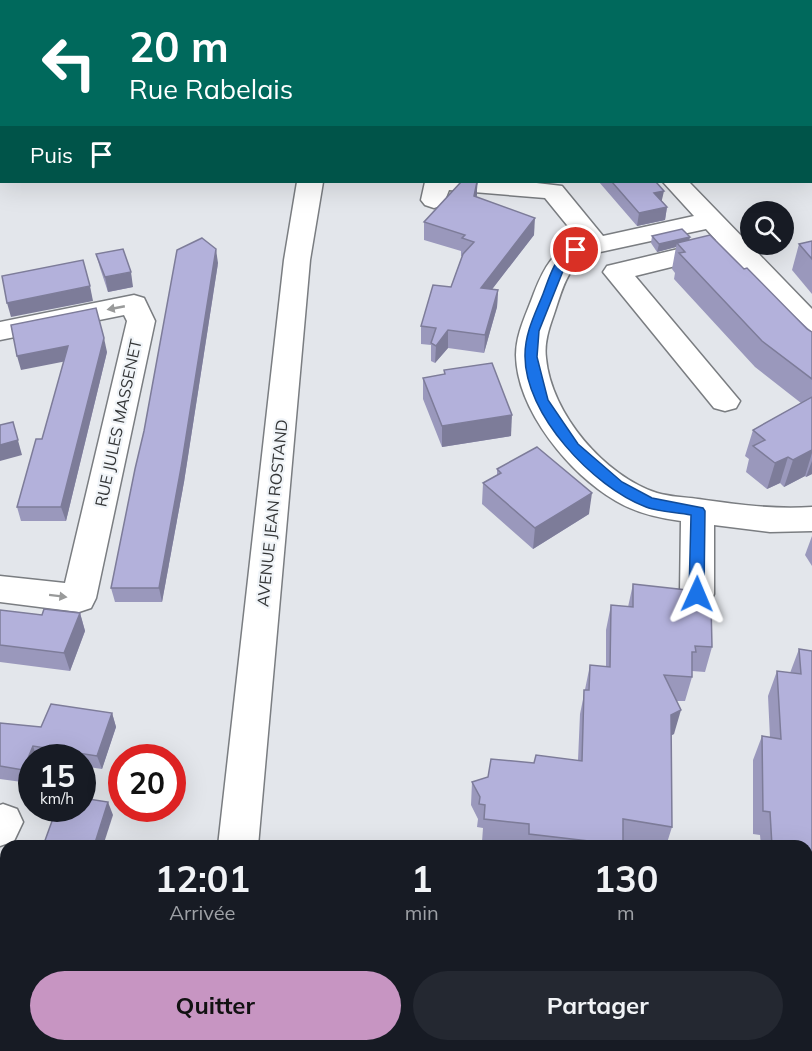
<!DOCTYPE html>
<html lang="fr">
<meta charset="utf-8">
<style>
body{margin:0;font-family:Mulish,sans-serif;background:#242831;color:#f1f3f6;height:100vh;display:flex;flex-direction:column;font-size:22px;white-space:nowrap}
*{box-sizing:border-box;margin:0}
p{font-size:20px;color:#9ea1a6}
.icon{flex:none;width:33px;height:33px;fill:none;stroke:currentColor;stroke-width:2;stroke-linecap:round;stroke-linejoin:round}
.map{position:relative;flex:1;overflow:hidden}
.panel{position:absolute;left:0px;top:840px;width:813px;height:212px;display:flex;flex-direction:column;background:#171b24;border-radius:18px 18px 0 0;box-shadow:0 6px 24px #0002}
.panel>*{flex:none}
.top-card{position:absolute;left:0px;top:0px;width:813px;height:183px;box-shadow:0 6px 24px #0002;background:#00695c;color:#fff;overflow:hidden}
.fabs{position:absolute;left:740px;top:201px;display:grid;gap:12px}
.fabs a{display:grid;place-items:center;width:54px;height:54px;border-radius:50%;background:#171b24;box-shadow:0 6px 24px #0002;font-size:30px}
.speed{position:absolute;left:18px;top:744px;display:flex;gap:12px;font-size:30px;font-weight:700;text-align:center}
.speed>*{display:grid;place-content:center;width:78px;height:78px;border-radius:50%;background:#171b24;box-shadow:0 6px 24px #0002;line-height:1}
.speed small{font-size:15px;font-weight:400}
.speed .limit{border:9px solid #d22;background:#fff;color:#111}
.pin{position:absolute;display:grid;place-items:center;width:51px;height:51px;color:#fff;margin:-26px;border:3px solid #fff;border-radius:50%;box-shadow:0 2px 6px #0007}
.me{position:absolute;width:66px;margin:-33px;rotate:1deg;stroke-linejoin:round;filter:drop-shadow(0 0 4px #0008)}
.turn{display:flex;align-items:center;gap:21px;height:126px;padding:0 30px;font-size:27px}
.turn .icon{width:78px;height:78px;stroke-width:2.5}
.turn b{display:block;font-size:42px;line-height:51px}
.then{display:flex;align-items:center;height:57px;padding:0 30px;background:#0003;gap:12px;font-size:22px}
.eta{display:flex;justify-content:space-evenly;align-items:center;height:102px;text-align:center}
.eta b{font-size:36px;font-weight:700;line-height:42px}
.cta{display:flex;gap:12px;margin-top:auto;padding:12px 30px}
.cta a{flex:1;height:69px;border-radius:36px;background:#c795c2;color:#111;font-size:24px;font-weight:700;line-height:69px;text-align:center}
.cta a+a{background:#242831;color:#f1f3f6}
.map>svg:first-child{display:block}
</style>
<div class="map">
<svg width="812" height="1051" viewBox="0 0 812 1051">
<rect width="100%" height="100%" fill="#e3e6eb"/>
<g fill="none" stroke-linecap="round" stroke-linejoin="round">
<defs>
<g id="minor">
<rect x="587" y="0" width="20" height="2"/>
<path d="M751,0h21l1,2h-21z"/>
<path d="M297,182h26l-13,78 -52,586h-40l66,-586z"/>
<path d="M425,182h103l34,4 41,50 91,-20 -31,-34h26l123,127v26l-10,-3 -74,-79 -93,23 105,125 -4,7 -11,3 -11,-3 -111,-136 4,-6 109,-26 -10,-11 -115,25c-24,11 -29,37 -37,60 -5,14 -10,29 -8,44 5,56 59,118 111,135 13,4 28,4 41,6 38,5 75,11 114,8v24l-42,1 -56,-7v69l-5,10 -12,3 -12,-3 -5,-10 1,-73c-22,-3 -45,-8 -65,-20 -46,-27 -99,-90 -100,-146 0,-22 11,-42 18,-62 9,-23 20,-46 46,-52l-35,-43 -96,-8 -6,15 -9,3 -9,-3 -4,-5z"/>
<path d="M134,295l10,3 11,23 -59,277 -5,10 -12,4 -79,-10v-26l65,7 62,-262 -3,-6 -124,25v-18z"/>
<path d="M3,804l14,5 6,13 -9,19 -14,5v-41z"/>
<path d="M0,904l6,1v40l-6,-1z"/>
<path d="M807,1009l5,1v41h-11l-10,-5h16z"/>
<path d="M193,1046h45l1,5h-46z"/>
<path d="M480,1046h45l3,5h-46z"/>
</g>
</defs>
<!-- minor casing -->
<use href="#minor" stroke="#7a7d81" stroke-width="3"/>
<!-- minor -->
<use href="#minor" fill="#fff" fill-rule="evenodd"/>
</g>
<!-- wall -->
<g fill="#9a98bc">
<path d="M478,182l-2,15 58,38 -42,54 6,1 -1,17 -13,46 -36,-5 -13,15 -4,-2v-16l-10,-1v-18l30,-39 11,-31h-1v-5l-37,-11v-18z"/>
<path d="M599,182h57l6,19 5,6 -2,13 -28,6z"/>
<path d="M652,236l38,1 -1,3 55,29 68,63v142l-6,3 -1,-1 -21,11 -4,-4 -13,6 -21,-17 3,-13 -4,-3 8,-26 48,-27 -46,-36 -81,-88 1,-6 -3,-4 4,-22 -19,5 -6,-9z"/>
<path d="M812,241v53l-20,-24 7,-26z"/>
<path d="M96,254l37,33 -25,5 -8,-24z"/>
<path d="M218,263l-34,219 -22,120h-47l-4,-14z"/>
<path d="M107,352l-41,169h-45l-4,-14 25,-68 22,-78 -43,9z"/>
<path d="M444,370l67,66 -69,11 -19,-48v-21l21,-3z"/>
<path d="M497,469l92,45 -56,35 -51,-45 1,-21 14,-8z"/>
<path d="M812,536v30l-7,-11z"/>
<path d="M633,584l63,18 16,45 -7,25 -13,-1v6l-7,24h-9l-2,33 -3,1 1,92 -6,19h-22l-21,-3 -1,3h-103l-37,-4 1,-14 -6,-1 1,-8 -7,-14 1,-23 62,-19 44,-3 2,-46 10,-49 16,2v-37l5,-25 17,2z"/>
<path d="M0,610l42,5 38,-2 5,18 -15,40 -70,-9z"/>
<path d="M799,649l13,2v254l-5,-1v-58h-46l-1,-11 -7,-1v-74l9,-24 8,2 -2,-42 9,-25 13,2z"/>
<path d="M112,713l4,14 -14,42 -20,-3v-8h-50v18l-3,7 -29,-4v-56l41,4z"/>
</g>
<!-- shaded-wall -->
<g fill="#7d7c99">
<path d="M477,182v13l-4,19 1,-18z"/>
<path d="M664,191l-3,13 -7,-11z"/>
<path d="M667,207l-2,13 -28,6 2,-13z"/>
<path d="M535,218l-1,17 -54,70 1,-17z"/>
<path d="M690,237l-2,7 -11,-1 -1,4 -19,5 2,-8z"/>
<path d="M216,249l2,14 -34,219 -22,120 -3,-14z"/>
<path d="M131,272l2,15 -25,5 -3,-15z"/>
<path d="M90,286l3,15 -82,16 -4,-14z"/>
<path d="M498,290l-1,17 -13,46 1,-18z"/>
<path d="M448,330v18l-13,15 1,-17z"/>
<path d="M104,338l3,14 -41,169 -5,-14z"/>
<path d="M68,346l4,14 -51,10 -4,-14z"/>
<path d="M512,415l-1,21 -69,11v-21z"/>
<path d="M13,422l9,33 -22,6v-16z"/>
<path d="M812,450v3l-7,23 -21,11 9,-27z"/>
<path d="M788,457l-8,26 -13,6 8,-26z"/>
<path d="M812,461v13l-6,3z"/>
<path d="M592,493l-3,21 -56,35 2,-21z"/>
<path d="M80,613l5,18 -15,40 -6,-18z"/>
<path d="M681,710l-7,24 -10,5 7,-24z"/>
<path d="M112,713l4,14 -14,42 -5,-13z"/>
<path d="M33,746l4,12h-5v18l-3,7 -6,-13z"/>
<path d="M108,802l5,13 -10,31h-9z"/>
</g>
<!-- building -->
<g fill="#b3b1db" stroke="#7d7c99" stroke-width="1.5">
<path d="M418,0h161v2h-162z"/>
<path d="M461,182h16l-3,14 61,22 -54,70 17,2 -13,45 -37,-5 -12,16 -5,-3 5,-15 -15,-2 12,-41 18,2 12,-33 11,-12 -12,-4 3,-3 -41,-13z"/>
<path d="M612,182h44l8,9 -10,2 13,14 -28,6z"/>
<path d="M682,229l8,8 -31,7 -7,-8z"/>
<path d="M710,235l34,34 3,-1 60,61 5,3v47l-50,-38 -83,-88 6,-1 -8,-9z"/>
<path d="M202,238l14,11 -35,219 -22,120h-48l24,-119 9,-38 33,-181z"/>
<path d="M812,241v18l-13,-15z"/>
<path d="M123,249l8,23 -26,5 -9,-23z"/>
<path d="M83,260l7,26 -83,17 -5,-27z"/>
<path d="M96,308l8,30 -43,169h-44l19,-68h6l26,-93 -51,10 -6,-31z"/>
<path d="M492,363l20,52 -70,11 -19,-48 22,-4 -1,-4z"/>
<path d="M812,397v53l-19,10 -5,-3 -13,6 -22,-17 12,-6 -12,-10z"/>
<path d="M13,422l5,18 -18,5v-20z"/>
<path d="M537,447l55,46 -57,35 -52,-45 18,-10 -4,-4z"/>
<path d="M633,584l63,7v11l15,1 1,44 -17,-1 1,6h-4v25l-28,-2 17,35 -10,5 1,112 -49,-8v26l-94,-11v-10l-45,-5 1,-14 -6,-1 1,-7 -8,-15 16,-5 3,-18 43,4 2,-8 46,6 2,-71h5l1,-25 20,2 1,-62 22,2z"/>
<path d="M44,609l36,4 -16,40 -64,-8v-35l42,5z"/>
<path d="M799,649l13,2v231l-5,-1v-35h-35l-2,-34 -7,-1 -1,-75 19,3 -4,-68 24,3z"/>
<path d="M51,704l61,9 -15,43 -64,-10 -10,24 -23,-4v-43l41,4z"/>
<path d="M82,798l26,4 -14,44h-51l13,-36 14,2 1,-4h11z"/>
</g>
<!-- one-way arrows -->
<defs><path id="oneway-solid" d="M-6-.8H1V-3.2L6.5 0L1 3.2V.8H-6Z" transform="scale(1.5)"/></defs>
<g fill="#999a9a">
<use href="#oneway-solid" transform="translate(116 308) rotate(169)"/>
<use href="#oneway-solid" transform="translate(58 596) rotate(7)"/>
</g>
<!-- route -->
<path fill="#1a73e8" stroke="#114b97" stroke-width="1.5" d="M576,247l6,3 -17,16 -26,65 -2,26 11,43 30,44 44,38 30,16 51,10 2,3 -1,83 -2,4h-10l-3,-4 2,-79c-15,-3 -32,-3 -45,-8 -53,-20 -122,-93 -121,-152 0,-22 10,-41 18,-61 7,-18 12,-41 33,-47z"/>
<g text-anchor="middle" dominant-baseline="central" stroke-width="4.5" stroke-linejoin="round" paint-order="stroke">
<!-- street labels -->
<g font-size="16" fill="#333536" stroke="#f0f4f8">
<text transform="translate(118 423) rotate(-78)">RUE JULES MASSENET</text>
<text transform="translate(272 513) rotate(-84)">AVENUE JEAN ROSTAND</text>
</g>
</g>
</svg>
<div class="fabs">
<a><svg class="icon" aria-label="search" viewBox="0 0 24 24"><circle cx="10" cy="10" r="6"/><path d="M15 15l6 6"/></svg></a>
</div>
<div class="speed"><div>15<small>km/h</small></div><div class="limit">20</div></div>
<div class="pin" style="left:576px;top:250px;background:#d93025"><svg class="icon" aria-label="arrive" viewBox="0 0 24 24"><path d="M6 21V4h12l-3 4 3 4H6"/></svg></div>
<svg class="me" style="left:697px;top:594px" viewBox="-20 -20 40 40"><path d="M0-17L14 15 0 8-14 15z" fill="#1a73e8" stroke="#fff" stroke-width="4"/></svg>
<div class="top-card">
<div class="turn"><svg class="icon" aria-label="left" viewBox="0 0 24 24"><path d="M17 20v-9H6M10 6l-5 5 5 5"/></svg><div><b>20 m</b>Rue Rabelais</div></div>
<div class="then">Puis<svg class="icon" aria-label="arrive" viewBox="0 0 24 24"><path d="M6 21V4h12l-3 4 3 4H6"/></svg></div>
</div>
<section class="panel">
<div class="eta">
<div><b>12:01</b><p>Arrivée</p></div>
<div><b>1</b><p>min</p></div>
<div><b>130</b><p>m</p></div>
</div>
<div class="cta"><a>Quitter</a><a>Partager</a></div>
</section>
</div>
